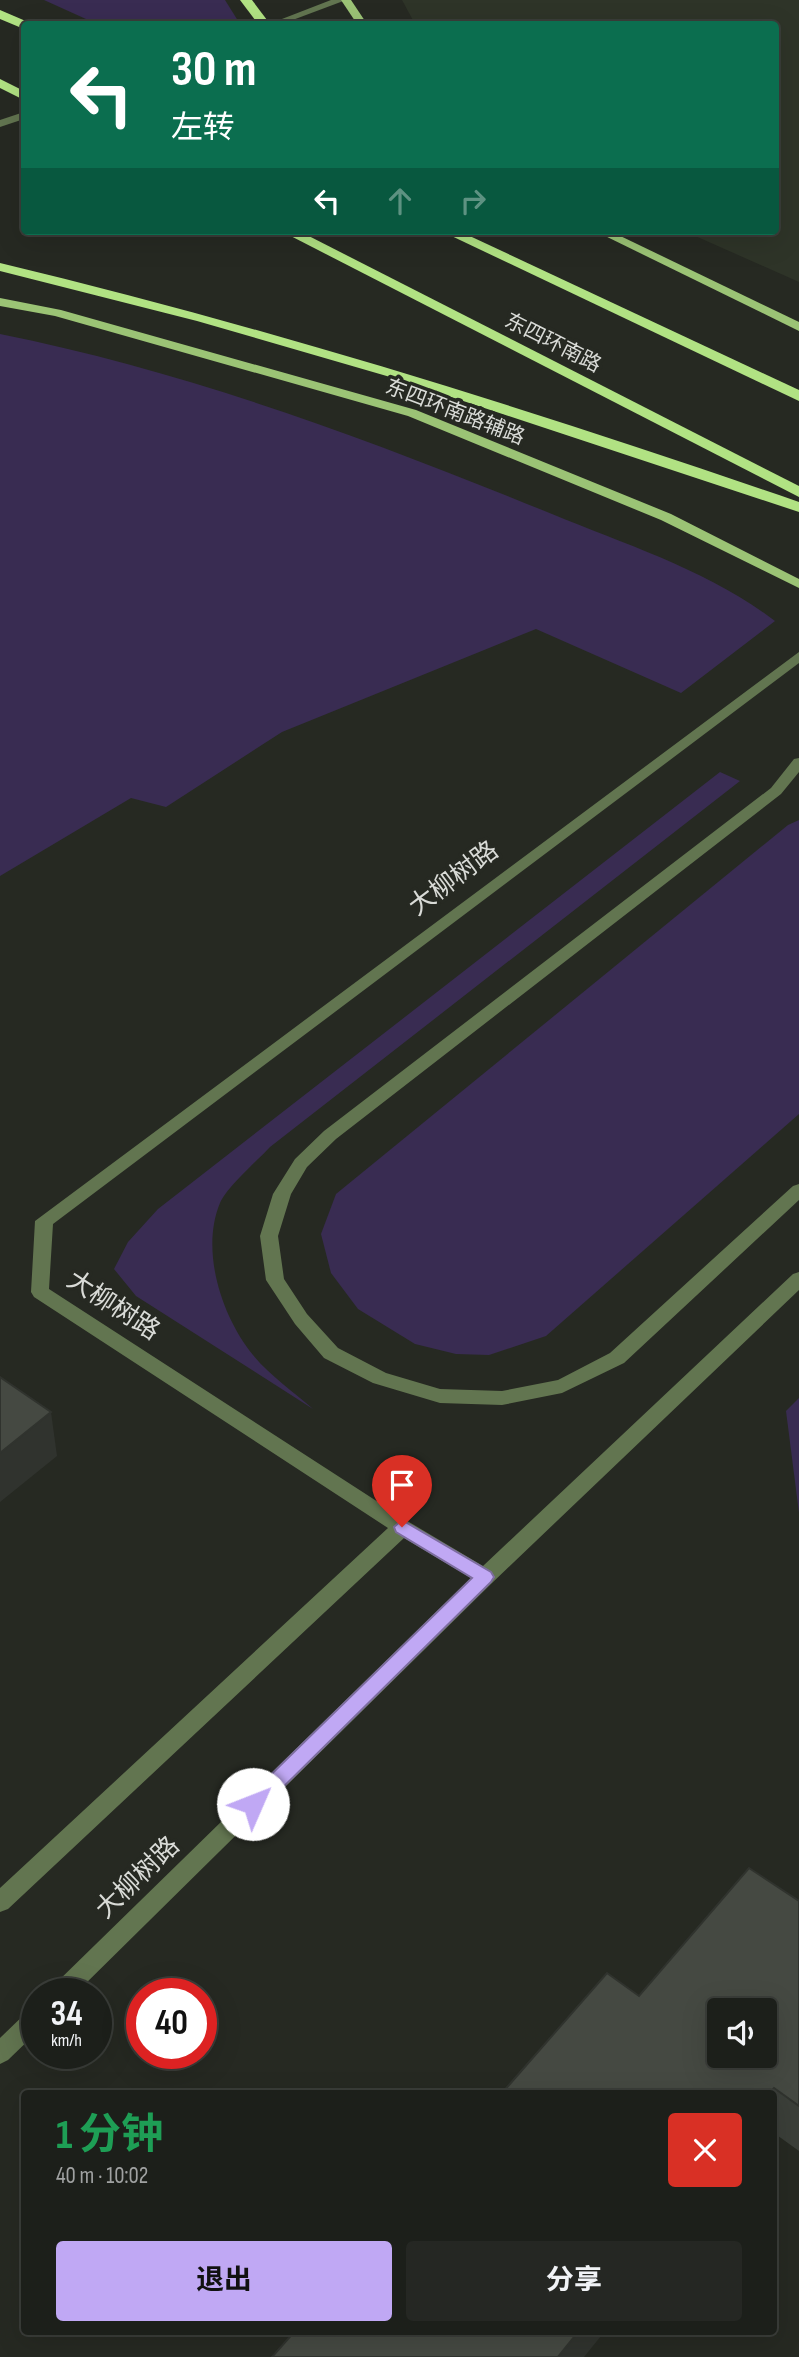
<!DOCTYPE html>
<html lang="zh">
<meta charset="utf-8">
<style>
body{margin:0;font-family:"Sofia Sans Condensed","Noto Sans SC",sans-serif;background:#252723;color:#f1f3f6;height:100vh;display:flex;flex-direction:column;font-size:26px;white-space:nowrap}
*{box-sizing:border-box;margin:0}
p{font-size:23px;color:#a0a2a2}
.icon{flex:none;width:38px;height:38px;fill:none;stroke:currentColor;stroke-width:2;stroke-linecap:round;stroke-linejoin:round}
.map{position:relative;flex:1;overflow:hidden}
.side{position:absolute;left:21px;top:2090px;width:756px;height:245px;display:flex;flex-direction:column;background:#1c1f1a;border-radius:7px;box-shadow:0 7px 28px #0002,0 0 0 2px #3a3d39}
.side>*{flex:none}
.hud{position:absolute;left:21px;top:21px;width:758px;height:214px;border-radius:7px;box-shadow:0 7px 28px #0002,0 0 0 2px #3a3d39;background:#0b6e4f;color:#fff;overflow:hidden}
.fabs{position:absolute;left:707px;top:1998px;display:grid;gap:14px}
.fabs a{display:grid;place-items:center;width:70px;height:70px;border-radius:7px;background:#1c1f1a;box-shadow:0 7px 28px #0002,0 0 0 2px #3a3d39;font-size:35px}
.speed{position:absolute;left:21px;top:1978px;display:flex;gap:14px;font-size:35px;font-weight:700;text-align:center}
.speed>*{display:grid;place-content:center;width:91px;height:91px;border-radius:50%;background:#1c1f1a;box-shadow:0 7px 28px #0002,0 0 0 2px #3a3d39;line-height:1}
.speed small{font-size:18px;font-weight:400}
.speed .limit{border:10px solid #d22;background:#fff;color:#111}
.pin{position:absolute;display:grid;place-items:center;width:60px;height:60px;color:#fff;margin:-72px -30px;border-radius:50% 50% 50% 0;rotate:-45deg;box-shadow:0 0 7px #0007}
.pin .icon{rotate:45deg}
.me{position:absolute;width:77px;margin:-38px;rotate:46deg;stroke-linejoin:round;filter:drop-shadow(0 0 5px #0008)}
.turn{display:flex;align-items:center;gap:24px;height:147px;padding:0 35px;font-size:32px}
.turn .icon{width:91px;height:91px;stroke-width:2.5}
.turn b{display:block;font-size:49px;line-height:60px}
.lanes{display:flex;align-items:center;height:66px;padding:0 35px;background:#0003;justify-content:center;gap:35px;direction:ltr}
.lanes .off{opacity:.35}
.round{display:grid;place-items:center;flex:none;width:74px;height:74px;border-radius:7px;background:#252723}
.overview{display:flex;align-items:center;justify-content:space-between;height:119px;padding:0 35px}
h1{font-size:42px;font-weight:700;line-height:52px;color:#1e9e55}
.action{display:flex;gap:14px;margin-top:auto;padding:14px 35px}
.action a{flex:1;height:80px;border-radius:7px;background:#c0a8f4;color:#111;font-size:28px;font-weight:700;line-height:80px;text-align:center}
.action a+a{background:#252723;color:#f1f3f6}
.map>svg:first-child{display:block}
</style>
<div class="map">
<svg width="799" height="2357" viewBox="0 0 799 2357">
<rect width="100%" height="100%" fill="#262922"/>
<!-- built -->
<path fill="#2e3428" d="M402,0h397v282l-115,-51h91v-207h-360z"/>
<!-- green -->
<g fill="#392c52">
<path d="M44,0h181l15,24h-143z"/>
<path d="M0,334c190,38 373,107 552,180 75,31 158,57 223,107l-94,72 -145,-64 -254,103 -116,75 -35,-9 -131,78z"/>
<path d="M720,772l20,9 -470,366c-13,14 -43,40 -50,56 -20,48 2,114 33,152 16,20 41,37 60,54l-177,-113 -22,-27 14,-27 30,-33z"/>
<path d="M799,820v294l-253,222 -57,19 -33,-1 -41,-10 -57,-35 -27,-36 -10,-39 15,-40 452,-369z"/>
<path d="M799,1398v115l-13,-102z"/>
</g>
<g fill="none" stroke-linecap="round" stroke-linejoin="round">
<!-- minor -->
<g fill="#627550" fill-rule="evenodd">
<path d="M331,0h15l-64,24h-13z"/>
<path d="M24,112v7l-24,8v-7z"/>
<path d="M799,652v11l-746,561 -4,65 360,233 74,44 310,-292 6,-2v18l-307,293 -416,410h-26l3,-7 418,-408 -67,-40 -396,371 -8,3v-24l388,-360 -354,-231 -3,-5 4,-71z"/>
<path d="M799,758v14l-18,22 -445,345 -29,28 -16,27 -13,42 6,43 23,35 31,34 48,25 54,16 62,2 56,-11 52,-27 183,-167 6,-2v16l-175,163 -62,30 -60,12 -62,-2 -67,-20 -49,-25 -29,-34 -29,-44 -6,-44 13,-42 22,-35 29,-28 447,-343 23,-29z"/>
<path d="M37,2007v25l-29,28 -8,4v-26l29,-28z"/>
</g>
<!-- major -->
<g fill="#9bc375" fill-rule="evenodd">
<path d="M341,0h10l16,24h-10z"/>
<path d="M595,231h15l189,91v9z"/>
<path d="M0,298l61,12 355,100 255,104 128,65v9l-138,-68 -253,-104 -353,-100 -55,-10z"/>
</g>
<!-- highway -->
<g fill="#b1e283" fill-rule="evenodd">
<path d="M240,0h12l18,24h-12z"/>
<path d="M0,10l28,12 2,2h-6v5l-24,-10z"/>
<path d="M0,79l24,12v9l-24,-12z"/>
<path d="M281,231h18l500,255v11z"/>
<path d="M441,231h18l340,159v11z"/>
<path d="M0,263c271,65 536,148 799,239v10l-402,-133 -200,-58 -197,-50z"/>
</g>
</g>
<!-- wall -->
<path fill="#3b3f39" d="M799,1901v250l-25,-18v-40h-272l137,-97z"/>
<!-- shaded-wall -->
<g fill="#30332e">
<path d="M51,1412l6,44 -57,46v-49z"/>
<path d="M579,2331h26l-21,26h-26z"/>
</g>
<!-- building -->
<g fill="#454942" stroke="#30332e" stroke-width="2" fill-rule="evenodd">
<path d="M0,1377l51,35 -51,41z"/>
<path d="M749,1868l50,33v205l-25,-18 -5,5h-267l105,-120 32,23zM719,2011h46v45h-46z"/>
<path d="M295,2331h284l-21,26h-286z"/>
</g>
<!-- route -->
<path fill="#c0a8f4" stroke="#7d6d9f" stroke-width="2" d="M402,1520l89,52 3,5 -3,5 -231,228h-13l-3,-6 3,-6 225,-220 -76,-46 -2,-5z"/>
<g text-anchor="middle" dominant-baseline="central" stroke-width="7" stroke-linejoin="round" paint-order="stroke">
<!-- far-street labels -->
<g font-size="21" fill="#d9dbd7" stroke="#262922">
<text transform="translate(553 343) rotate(27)">东四环南路</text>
<text transform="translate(455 412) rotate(21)">东四环南路辅路</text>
</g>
<!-- street labels -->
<g font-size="26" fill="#d9dbd7" stroke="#262922">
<text transform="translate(454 879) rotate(-37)">大柳树路</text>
<text transform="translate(113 1306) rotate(33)">大柳树路</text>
<text transform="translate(138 1878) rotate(-44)">大柳树路</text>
</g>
</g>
</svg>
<div class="fabs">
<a><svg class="icon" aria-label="sound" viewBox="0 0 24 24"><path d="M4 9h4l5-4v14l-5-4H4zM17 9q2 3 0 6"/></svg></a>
</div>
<div class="speed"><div>34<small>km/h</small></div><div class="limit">40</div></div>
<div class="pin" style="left:402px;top:1527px;background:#d93025"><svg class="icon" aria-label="arrive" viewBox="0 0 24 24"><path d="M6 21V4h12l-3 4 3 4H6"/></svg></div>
<svg class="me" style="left:253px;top:1804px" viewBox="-20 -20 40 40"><circle r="19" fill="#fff"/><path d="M0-13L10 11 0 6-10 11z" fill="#c0a8f4"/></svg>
<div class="hud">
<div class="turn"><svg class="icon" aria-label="left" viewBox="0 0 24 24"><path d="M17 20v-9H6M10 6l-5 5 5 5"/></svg><div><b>30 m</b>左转</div></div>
<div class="lanes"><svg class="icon" aria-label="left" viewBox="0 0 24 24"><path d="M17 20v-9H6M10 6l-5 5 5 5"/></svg><svg class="icon off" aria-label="ahead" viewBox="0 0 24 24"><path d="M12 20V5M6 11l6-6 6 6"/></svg><svg class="icon off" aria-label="right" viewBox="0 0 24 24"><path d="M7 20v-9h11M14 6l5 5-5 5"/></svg></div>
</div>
<section class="side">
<div class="overview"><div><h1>1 分钟</h1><p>40 m · 10:02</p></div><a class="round" style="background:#d93025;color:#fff"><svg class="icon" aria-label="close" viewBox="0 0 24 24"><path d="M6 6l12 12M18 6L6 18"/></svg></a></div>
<div class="action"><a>退出</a><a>分享</a></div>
</section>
</div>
